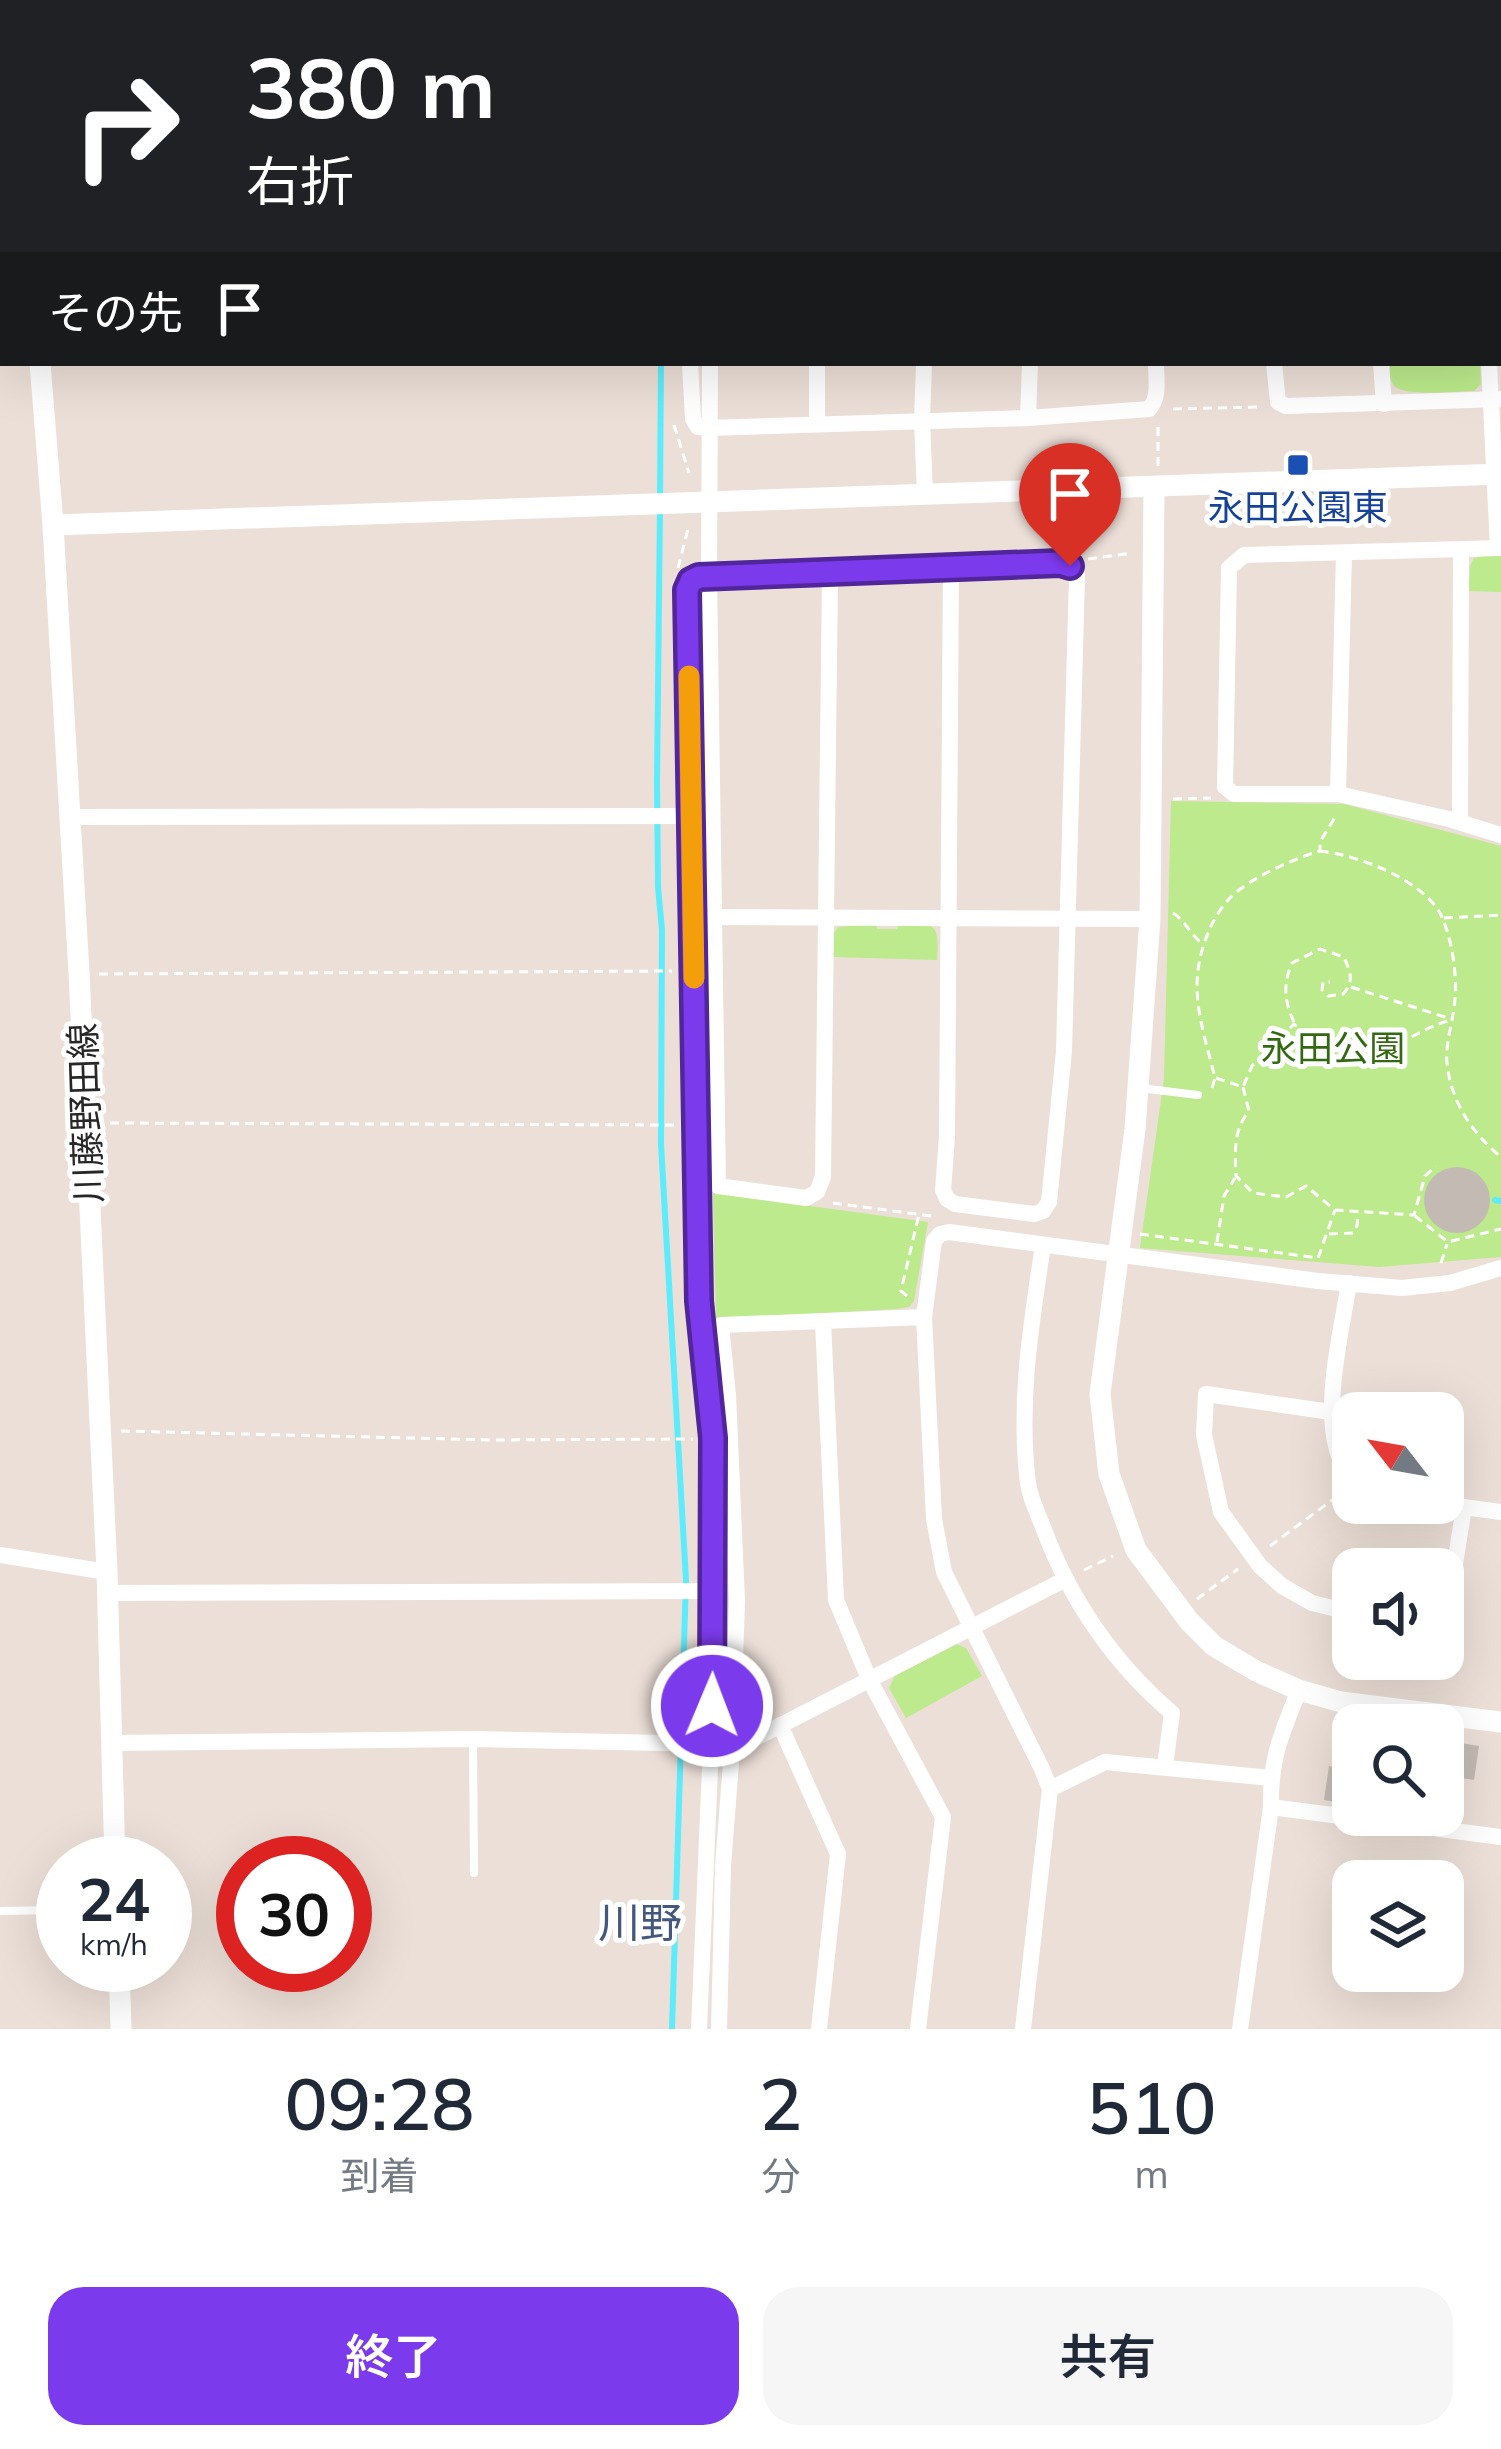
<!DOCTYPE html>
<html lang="ja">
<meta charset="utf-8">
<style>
body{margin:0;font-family:Mulish,"Noto Sans JP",sans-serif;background:#f6f6f7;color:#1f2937;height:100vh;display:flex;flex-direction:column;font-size:45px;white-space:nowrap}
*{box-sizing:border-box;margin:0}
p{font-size:39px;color:#747a83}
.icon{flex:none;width:66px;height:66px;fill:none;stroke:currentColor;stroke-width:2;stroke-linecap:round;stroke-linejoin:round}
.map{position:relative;height:2029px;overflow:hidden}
.drawer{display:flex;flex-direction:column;background:#fff;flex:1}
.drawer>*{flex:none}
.hud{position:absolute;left:0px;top:0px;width:1503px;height:366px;box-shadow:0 12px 48px #0002;background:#202124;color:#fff;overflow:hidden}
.needle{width:78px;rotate:301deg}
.fabs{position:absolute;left:1332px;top:1392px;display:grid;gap:24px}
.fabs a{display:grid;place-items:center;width:132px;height:132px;border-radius:24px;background:#fff;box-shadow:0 12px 48px #0002;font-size:60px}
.speed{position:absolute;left:36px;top:1836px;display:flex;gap:24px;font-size:60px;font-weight:700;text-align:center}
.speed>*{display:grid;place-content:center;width:156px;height:156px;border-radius:50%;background:#fff;box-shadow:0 12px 48px #0002;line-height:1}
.speed small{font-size:30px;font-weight:400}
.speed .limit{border:18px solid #d22;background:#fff;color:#111}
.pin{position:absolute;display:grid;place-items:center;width:102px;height:102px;color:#fff;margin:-123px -51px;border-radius:50% 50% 50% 0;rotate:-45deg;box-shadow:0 0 12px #0007}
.pin .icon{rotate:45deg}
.me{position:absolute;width:132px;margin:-66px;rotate:1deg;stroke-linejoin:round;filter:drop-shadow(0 0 9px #0008)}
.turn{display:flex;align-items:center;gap:42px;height:252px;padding:0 48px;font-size:54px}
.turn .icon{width:156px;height:156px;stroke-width:2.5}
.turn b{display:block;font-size:84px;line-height:102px}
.then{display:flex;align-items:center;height:114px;padding:0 48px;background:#0003;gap:24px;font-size:45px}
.eta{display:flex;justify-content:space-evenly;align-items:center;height:204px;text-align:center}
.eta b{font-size:72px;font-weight:600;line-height:84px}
.action{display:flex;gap:24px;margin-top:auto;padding:24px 48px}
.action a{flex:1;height:138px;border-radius:36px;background:#7c3aed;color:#fff;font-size:48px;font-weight:600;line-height:138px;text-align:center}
.action a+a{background:#f6f6f7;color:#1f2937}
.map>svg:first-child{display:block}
</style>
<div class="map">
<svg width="1501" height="2029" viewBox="0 0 1501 2029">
<rect width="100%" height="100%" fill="#ecdfd7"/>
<!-- green -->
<g fill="#bcea8c">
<path d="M1390,363h90l1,21 -7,7c-17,0 -73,7 -81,-7 -4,-6 -3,-15 -3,-21z"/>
<path d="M1487,555h14v37l-32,-1 1,-25 4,-8z"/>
<path d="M1171,801l173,3 157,42v411l-122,10 -239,-19 24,-169z"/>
<path d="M876,924l1,5h20l1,-4c36,-1 42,-5 39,35l-104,-3 1,-24 4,-6z"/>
<path d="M713,1193l215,29 -14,79 -5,6 -13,2 -180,10z"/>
<path d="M956,1644l10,4 16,28 -76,42 -17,-30 6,-12z"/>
</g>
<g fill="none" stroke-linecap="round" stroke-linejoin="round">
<!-- stream -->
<g stroke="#5decfb" stroke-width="6">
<path d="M660,0l1,3"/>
<path d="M660,497l1,-134"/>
<path d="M660,510l-3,271 1,106 4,43 -1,214 25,436 -14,449"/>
<path d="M1495,1200l6,1"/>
</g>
<!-- river -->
<path stroke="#5decfb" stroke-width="36" d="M1500,115h1"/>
</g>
<!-- building -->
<g fill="#c3bbb3">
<circle cx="1457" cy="1200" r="33"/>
<path d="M1454,1742l25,4 -5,34 -25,-4z"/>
<path d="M1329,1766l24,4 -4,34 -25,-4z"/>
</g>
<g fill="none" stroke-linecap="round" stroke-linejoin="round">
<!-- path -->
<g stroke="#fff" stroke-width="3" stroke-dasharray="9 6" stroke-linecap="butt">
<path d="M855,3l1,-3"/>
<path d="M1176,3l1,-3"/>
<path d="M1490,3v-3"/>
<path d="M1173,409l86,-2"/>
<path d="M674,425l15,48"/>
<path d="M1158,466v-43"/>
<path d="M1088,559l44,-6"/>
<path d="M678,568l11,-43"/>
<path d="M1173,799l38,-1"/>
<path d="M1320,851c38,4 103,29 121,64 11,24 16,57 14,83 -1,21 -10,44 -8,65 4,39 25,70 54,94"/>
<path d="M1173,913c12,7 17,22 30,31"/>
<path d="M1444,918l57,-3"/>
<path d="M99,974l573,-3"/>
<path d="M1351,987l100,32"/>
<path d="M1294,1022c-10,-21 -11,-38 -2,-59l28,-14 24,8c6,15 11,24 -1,37l-15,2 -6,-6 1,-8h7"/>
<path d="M1216,1078l27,9 9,-21 42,-42c27,29 58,36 95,23 22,-8 39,-21 62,-27"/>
<path d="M1243,1087l6,24c-16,19 -14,42 -13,65l17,17 33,4 20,-11 29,24 79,5 11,-39 11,-10"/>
<path d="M1212,1088l3,-10c-7,-29 -18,-62 -18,-92 0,-30 12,-65 32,-87 18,-20 66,-41 91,-48v-9l17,-28"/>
<path d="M110,1123l567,2"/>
<path d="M833,1203l98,13"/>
<path d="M1415,1216l33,26 53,-13"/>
<path d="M1140,1234l178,24 17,-48"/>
<path d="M1329,1234l24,-1 4,-7 1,-13"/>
<path d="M1217,1242l7,-46 11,-18"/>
<path d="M1441,1263l6,-19"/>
<path d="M907,1296l-6,-5 18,-77"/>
<path d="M121,1431l372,9 200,-1"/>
<path d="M1270,1546l69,-51"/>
<path d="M1084,1570l29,-14"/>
<path d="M1197,1599l41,-30"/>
</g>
<!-- service -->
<g stroke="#fff" stroke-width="8">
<path d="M1140,1088l58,7"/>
<path d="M473,1739l1,134"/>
<path d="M0,1911l63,-1"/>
</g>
<!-- minor -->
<g stroke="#fff" stroke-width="16">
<path d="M687,0v3"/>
<path d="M10,3l2,-3"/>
<path d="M0,20l3,-5"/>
<path d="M1500,135h1"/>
<path d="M0,178l3,2"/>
<path d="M690,363l3,56 5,8 11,1 319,-10 121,-9c11,-11 7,-31 7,-46"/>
<path d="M924,363l-2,58 3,73"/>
<path d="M1274,363l4,39 8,4 215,-7"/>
<path d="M1381,363l3,41"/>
<path d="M1489,363l9,185"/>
<path d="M1028,418l2,-55"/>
<path d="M817,424v-61"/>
<path d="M1501,548l-257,7 -15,13 -4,219 9,7h104l111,25 52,16"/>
<path d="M1060,563l10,3 7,10 -13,475 -15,151 -6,9 -9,3 -79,-10 -8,-5 -4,-9 4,-53 4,-569z"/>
<path d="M830,573l-7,604 -6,15 -11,6 -88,-12 -9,-608 242,-10"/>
<path d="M1338,794l6,-241"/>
<path d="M70,817l622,-1"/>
<path d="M1460,822l1,-272"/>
<path d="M713,917l437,2"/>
<path d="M1043,1245c-12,80 -25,158 -15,238 2,15 9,29 15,44 26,71 71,137 129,186l-7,53"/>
<path d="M1349,1283c-8,53 -36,156 4,196"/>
<path d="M924,1317l10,-76 6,-7 9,-2 369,49 84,7 48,-5 51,-15"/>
<path d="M823,1322l13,278 33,79 74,138 -25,212"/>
<path d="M1331,1412l-125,-18 -2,41 17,77 39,54 22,20 30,17 41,10"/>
<path d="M1434,1503l67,9"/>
<path d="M0,1555l107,17"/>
<path d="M1066,1579c-111,57 -223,113 -334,171l5,-149 -9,-206 -7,-70 203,-8 10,202 10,53 98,197 8,20 55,-27 166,16"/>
<path d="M108,1593l605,-2"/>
<path d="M1443,1627h2l19,-120"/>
<path d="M1299,1690c-18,45 -29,68 -28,117l230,30"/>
<path d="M780,1725l58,129 -19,175"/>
<path d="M111,1743l362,-4 238,5"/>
<path d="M699,2029l12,-285 2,-306 -14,-137 -12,-711c5,-11 10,-13 22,-12l1,-215"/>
<path d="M719,2029l4,-163 9,-116"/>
<path d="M1023,2029l27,-240"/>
<path d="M1240,2029l31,-222"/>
</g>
<!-- tertiary -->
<g stroke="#fff" stroke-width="21">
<path d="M1154,487l-4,432 -15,210 -35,265 9,80 27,76 53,71 25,25 42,25 43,19 42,12 160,20"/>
<path d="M53,525l1448,-51"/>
</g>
<!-- secondary -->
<g stroke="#fff" stroke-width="21">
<path d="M101,3v-3"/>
<path d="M40,363l13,162 26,448 28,599 8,291"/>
<path d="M119,1965l2,64"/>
</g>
</g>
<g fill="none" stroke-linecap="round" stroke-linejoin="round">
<defs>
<path id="route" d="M712,1706l1,-268 -14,-137 -12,-711 4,-9 8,-4 361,-14 10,3"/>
</defs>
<!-- route casing -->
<use href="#route" stroke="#51269a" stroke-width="30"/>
<!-- route -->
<use href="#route" stroke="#7c3aed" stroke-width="21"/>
<!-- slow -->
<path stroke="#f59e0b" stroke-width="21" d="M689,676l5,302"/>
</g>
<!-- markers -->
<rect fill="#1a4fb4" stroke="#fff" stroke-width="4.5" x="1286" y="453" width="24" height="24" rx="6"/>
<g text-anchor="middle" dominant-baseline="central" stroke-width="10" stroke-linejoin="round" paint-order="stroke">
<!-- transit labels -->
<g font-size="36" fill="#164399" stroke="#fff">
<text x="1298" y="506">永田公園東</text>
</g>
<!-- park labels -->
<g font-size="36" fill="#336a11" stroke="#fff">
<text x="1333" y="1047">永田公園</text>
</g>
<!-- street labels -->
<g font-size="36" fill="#272727" stroke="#fff">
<text transform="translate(85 1113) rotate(-92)">川藤野田線</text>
</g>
<!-- quarter labels -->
<g font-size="42" fill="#44577c" stroke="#fff">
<text x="640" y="1922">川野</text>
</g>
</g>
</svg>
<div class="fabs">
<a><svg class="needle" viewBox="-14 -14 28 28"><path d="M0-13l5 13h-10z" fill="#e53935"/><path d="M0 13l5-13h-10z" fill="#747a83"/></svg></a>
<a><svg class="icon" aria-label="sound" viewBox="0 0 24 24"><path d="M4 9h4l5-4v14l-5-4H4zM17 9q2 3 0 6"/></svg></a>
<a><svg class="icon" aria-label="search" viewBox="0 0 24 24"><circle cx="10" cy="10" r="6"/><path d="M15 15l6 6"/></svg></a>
<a><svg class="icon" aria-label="layers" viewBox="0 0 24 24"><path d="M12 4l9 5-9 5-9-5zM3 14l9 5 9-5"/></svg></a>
</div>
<div class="speed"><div>24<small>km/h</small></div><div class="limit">30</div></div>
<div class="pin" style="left:1070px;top:566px;background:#d93025"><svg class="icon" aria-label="arrive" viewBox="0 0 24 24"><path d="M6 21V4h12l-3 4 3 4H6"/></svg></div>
<svg class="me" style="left:712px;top:1706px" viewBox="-20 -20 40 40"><circle r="17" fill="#7c3aed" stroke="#fff" stroke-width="3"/><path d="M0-11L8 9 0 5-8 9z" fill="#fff"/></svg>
<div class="hud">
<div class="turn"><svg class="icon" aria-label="right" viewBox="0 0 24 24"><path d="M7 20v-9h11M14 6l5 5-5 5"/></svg><div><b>380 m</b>右折</div></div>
<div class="then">その先<svg class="icon" aria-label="arrive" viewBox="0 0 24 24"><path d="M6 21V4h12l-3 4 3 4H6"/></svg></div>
</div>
</div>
<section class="drawer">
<div class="eta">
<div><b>09:28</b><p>到着</p></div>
<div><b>2</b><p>分</p></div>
<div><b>510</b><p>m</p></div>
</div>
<div class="action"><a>終了</a><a>共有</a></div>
</section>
